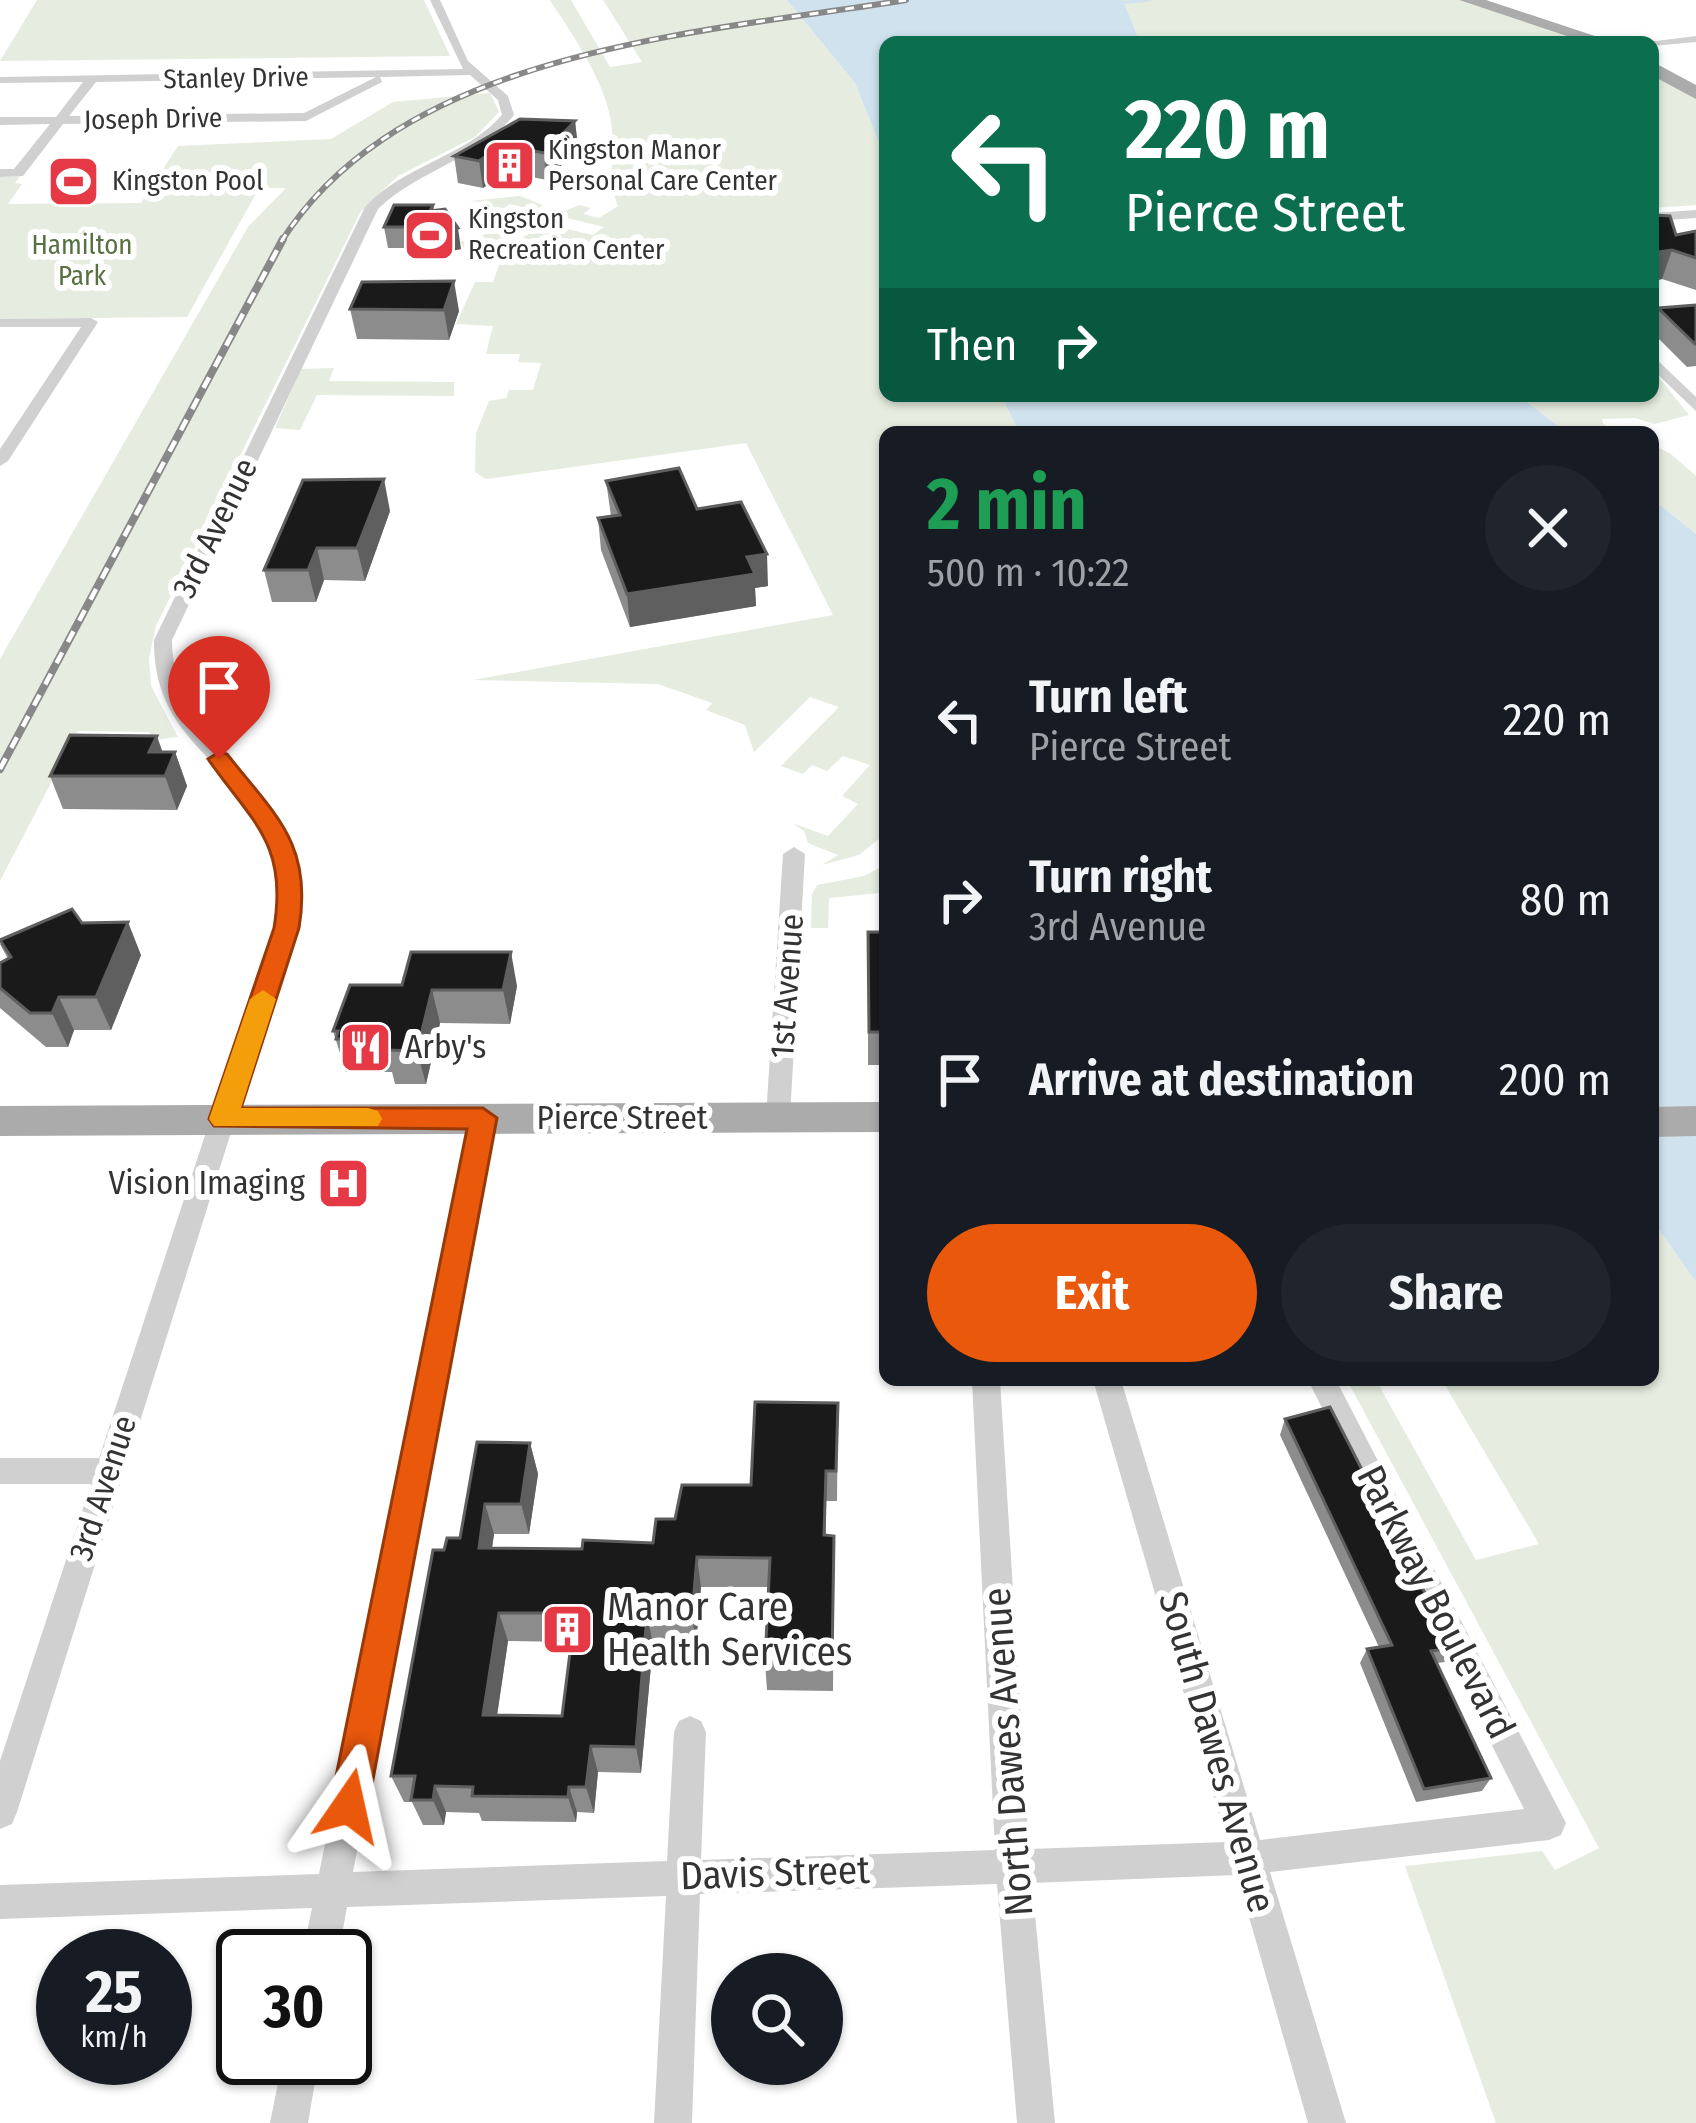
<!DOCTYPE html>
<meta charset="utf-8">
<style>
body{margin:0;font-family:"Fira Sans Condensed",sans-serif;background:#20242c;color:#f1f3f6;height:100vh;display:flex;flex-direction:column;font-size:45px;white-space:nowrap}
*{box-sizing:border-box;margin:0}
p{font-size:39px;color:#9ea1a6}
.icon{flex:none;width:66px;height:66px;fill:none;stroke:currentColor;stroke-width:2;stroke-linecap:round;stroke-linejoin:round}
.map{position:relative;flex:1;overflow:hidden}
.sheet{position:absolute;left:879px;top:426px;width:780px;height:960px;display:flex;flex-direction:column;background:#171b24;border-radius:18px;box-shadow:0 3px 9px #0004}
.sheet>*{flex:none}
.guide{position:absolute;left:879px;top:36px;width:780px;height:366px;border-radius:18px;box-shadow:0 3px 9px #0004;background:#0b6e4f;color:#fff;overflow:hidden}
.fabs{position:absolute;left:711px;top:1953px;display:grid;gap:24px}
.fabs a{display:grid;place-items:center;width:132px;height:132px;border-radius:50%;background:#171b24;box-shadow:0 3px 9px #0004;font-size:60px}
.speed{position:absolute;left:36px;top:1929px;display:flex;gap:24px;font-size:60px;font-weight:700;text-align:center}
.speed>*{display:grid;place-content:center;width:156px;height:156px;border-radius:50%;background:#171b24;box-shadow:0 3px 9px #0004;line-height:1}
.speed small{font-size:30px;font-weight:400}
.speed .limit{border:6px solid #111;border-radius:18px;background:#fff;color:#111}
.pin{position:absolute;display:grid;place-items:center;width:102px;height:102px;color:#fff;margin:-123px -51px;border-radius:50% 50% 50% 0;rotate:-45deg;box-shadow:0 0 12px #0007}
.pin .icon{rotate:45deg}
.me{position:absolute;width:132px;margin:-66px;rotate:11deg;stroke-linejoin:round;filter:drop-shadow(0 0 9px #0008)}
.turn{display:flex;align-items:center;gap:42px;height:252px;padding:0 48px;font-size:54px}
.turn .icon{width:156px;height:156px;stroke-width:2.5}
.turn b{display:block;font-size:84px;line-height:102px}
.then{display:flex;align-items:center;height:114px;padding:0 48px;background:#0003;gap:24px;font-size:45px}
.round{display:grid;place-items:center;flex:none;width:126px;height:126px;border-radius:63px;background:#20242c}
.overview{display:flex;align-items:center;justify-content:space-between;height:204px;padding:0 48px}
h1{font-size:72px;font-weight:700;line-height:90px;color:#1e9e55}
.action{display:flex;gap:24px;margin-top:auto;padding:24px 48px}
.action a{flex:1;height:138px;border-radius:72px;background:#ea580c;color:#fff;font-size:48px;font-weight:700;line-height:138px;text-align:center}
.action a+a{background:#20242c;color:#f1f3f6}
ul{padding:0;list-style:none}
li{display:flex;align-items:center;gap:36px;height:180px;padding:0 48px}
li div{flex:1}
li b{display:block;font-size:45px}
li em{font-style:normal}
.map>svg:first-child{display:block}
</style>
<div class="map">
<svg width="1696" height="2123" viewBox="0 0 1696 2123">
<rect width="100%" height="100%" fill="#fff"/>
<!-- green -->
<g fill="#e6ecdf">
<path d="M37,0h387l26,56 -450,5z"/>
<path d="M550,0h21l39,67 32,-5 -39,-62h184l68,83 30,75v238h116l18,36h-134v402l-26,21 -37,10 16,-10 -30,-12 -4,-12 -12,-8 36,13 30,-32 -16,-8 28,-31 -27,-9 -16,15 -15,-6 -9,9 -22,-8 58,-59 -29,-10 -56,55 -9,-27 -39,-15 6,-7 -54,-19 -185,-4 360,-65 -87,-172 -260,36 -11,-7 1,-39 13,-32 17,-3 3,-8h24l8,-27 -23,-1 2,-8h-34l7,-28 -37,-2 19,-42h18l11,-31 40,-1c-26,-3 -54,10 -78,1l-6,-9 24,-7 -5,-10 15,-3 -12,-20 -13,-1 51,-5 23,9 -8,5 -25,-6 -12,8 21,6 -23,15 24,6 25,-15 48,11 11,-8 -49,-12 25,-10 11,3 -8,6 16,4 19,-12c-10,-27 -4,-48 -6,-76 -3,-44 -39,-94 -62,-130z"/>
<path d="M1123,0h335l135,42h-453z"/>
<path d="M1653,73l43,24v108l-43,3z"/>
<path d="M490,93l9,19 -24,25 -77,39 -37,35 -205,415 -7,32 2,28 27,51 -32,4 4,-9 -72,-1 -78,150v-222l248,-432 38,-39h-27l-72,129 -187,2v-142l20,-1 -5,7 7,1 -14,20 133,-1 37,-57 153,-7 62,-37z"/>
<path d="M334,368l-5,13 125,1v14l-137,-1 -17,35 -25,-2 26,-59z"/>
<path d="M1653,370l36,45 -34,9 -20,-6 -33,1 1,5 15,8h-52l-47,-36h134z"/>
<path d="M1653,445l18,9 25,22v58l-43,-35z"/>
<path d="M885,865l-5,28 -51,5 -1,30h-17l1,-34 5,-9 47,-9z"/>
<path d="M1653,1221l43,61v841h-200l-91,-257 137,-15 13,19 44,-22 -252,-468h29l100,180 63,-16 -97,-164h211z"/>
</g>
<!-- water -->
<g fill="#cfe2ee">
<path d="M787,0h336l17,42h-255v116l-30,-75z"/>
<path d="M1001,396h518l47,36h-547z"/>
<path d="M1653,499l43,35v748l-43,-61z"/>
</g>
<g fill="none" stroke-linecap="round" stroke-linejoin="round">
<!-- stream -->
<path stroke="#cfe2ee" stroke-width="3" d="M1117,3l33,-3"/>
<!-- minor -->
<g fill="#d0d0d0" fill-rule="evenodd">
<path d="M430,0h10l28,61 40,35 6,19c-36,44 -96,55 -136,94l-206,431c1,121 132,133 130,267l-285,905 -5,12 -12,5v-68l91,-277h-91v-26h99l181,-551c1,-24 -1,-51 -12,-73 -38,-77 -115,-94 -114,-194l211,-433c39,-42 100,-50 137,-92l-4,-15 -28,-25 -90,2 2,5 -76,39 -243,3 -40,52 -23,1v-8h14l36,-45 -50,1v-8h56l27,-35 -83,1v-6l463,-8zM376,77l-72,36 -235,3 27,-34z"/>
<path d="M1696,36v6l-43,4v-4h-5z"/>
<path d="M1696,210v8l-43,3v-8z"/>
<path d="M91,318l7,4 -90,139 -8,5v-17l81,-122h-81v-8z"/>
<path d="M1653,356l43,41v14l-43,-41z"/>
<path d="M794,847l11,7 -15,263 -3,7h-18l-3,-7 17,-263z"/>
<path d="M483,1109l9,2 3,7 -142,754 314,-11 7,-129 5,-11 11,-5 11,5 5,11 -5,128 294,-10 -23,-470h28l29,469 198,-7 -134,-462h28l139,460 264,-31 -216,-429h28l230,443 -5,12 -12,5 -279,32 76,251h-38l-71,-248 -205,8 23,240h-38l-20,-239 -297,10 -8,229h-38l12,-227 -319,11 -9,49h-36l10,-48 -312,11v-34l319,-11 152,-756 3,-7z"/>
<path d="M283,2058h36l-11,65h-38z"/>
</g>
<!-- primary -->
<g fill="#ababab" fill-rule="evenodd">
<path d="M1459,0h27l127,42h-28z"/>
<path d="M1653,62l43,23v14l-43,-23z"/>
<path d="M885,1102v30l-885,4v-30z"/>
<path d="M1696,1106v30l-43,1v-30z"/>
</g>
<defs>
<path id="rail-far1" d="M281,242c122,-193 420,-209 625,-242"/>
<path id="rail" d="M0,769l283,-530"/>
</defs>
<!-- rail-far1 casing -->
<use href="#rail-far1" stroke="#888" stroke-width="6"/>
<!-- rail casing -->
<use href="#rail" stroke="#888" stroke-width="8"/>
<!-- rail-far1 -->
<use href="#rail-far1" stroke="#fff" stroke-width="3" stroke-dasharray="9" stroke-linecap="butt"/>
<!-- rail -->
<use href="#rail" stroke="#fff" stroke-width="4.5" stroke-dasharray="12" stroke-linecap="butt"/>
</g>
<!-- wall -->
<g fill="#8c8c8c" fill-rule="evenodd">
<path d="M575,121l3,27 -31,32 -41,-8 -23,16 -25,-5 -4,-27z"/>
<path d="M434,211l27,38 -25,5 -4,-6h-44l-4,-21z"/>
<path d="M1653,215l23,20 20,-4v59l-34,-11 -9,2z"/>
<path d="M1696,305v61l-9,1 -34,-34v-11l5,-14z"/>
<path d="M350,309l109,2 -10,29 -92,-1z"/>
<path d="M606,481l91,28 71,77 -13,2 1,18 -126,21 -29,-77 -3,-32 13,-2z"/>
<path d="M390,511l-25,70 -41,-1 -8,22h-44l-8,-32z"/>
<path d="M175,752l12,34 -10,24 -114,-1 -13,-33z"/>
<path d="M82,923l59,32 -30,75h-37l-6,17h-22l-46,-39v-45l8,-4 -8,-15z"/>
<rect x="868" y="932" width="17" height="133"/>
<path d="M350,985l167,1 -7,38 -70,-1 -14,61h-31l-3,-12h-46l-13,-41z"/>
<path d="M838,1403l-1,98h-11v35h8l-1,155 -66,-1 -2,-28 4,-75h-68l-5,57h-43l-12,129 -43,-1 -4,41 -17,-1 -1,10 -94,-1 -3,-8 -33,-1 -2,13h-21l-11,-23h-8l-13,-26 53,-226 16,-12 70,-95 8,31 -9,60h-35l-2,14 90,1 71,-6 22,-24 76,-34zM508,1641l63,1 -9,74h-65z"/>
<path d="M1285,1419l168,229 -8,14 -8,1 54,115 -9,13 -66,11 -56,-139 7,-14 12,-2 -99,-212z"/>
</g>
<!-- shaded-wall -->
<g fill="#5f5f5f">
<path d="M575,121l3,27 -31,32 -3,-27z"/>
<path d="M502,145l4,27 -23,16 -4,-27z"/>
<path d="M433,205l4,21 21,2 3,21 -25,5 -6,-43z"/>
<path d="M1672,250l-10,29 -9,2v-13l5,-16z"/>
<path d="M454,281l5,30 -10,29 -5,-30z"/>
<path d="M384,479l6,32 -25,70 -8,-33z"/>
<path d="M317,548l7,32 -8,22 -8,-32z"/>
<path d="M767,554l1,32 -13,2 1,18 -126,21 -3,-33 120,-37z"/>
<path d="M157,736l11,32 7,-16 12,34 -10,24 -12,-34 -16,-24z"/>
<path d="M128,922l13,33 -30,75 -15,-33z"/>
<path d="M511,952l6,34 -7,38 -7,-34z"/>
<path d="M432,990l8,33 -14,61 -9,-33z"/>
<path d="M59,997l15,33 -6,17 -16,-34z"/>
<path d="M530,1443l8,31 -9,60 -8,-30z"/>
<path d="M485,1504l9,30 -6,43 -9,-29z"/>
<path d="M697,1557l4,30 -5,57 -4,-28z"/>
<path d="M499,1613l9,28 -15,101 -10,-27z"/>
<path d="M647,1615l6,29 -12,129 -5,-26z"/>
<path d="M591,1746l7,26 -4,41 -8,-26z"/>
<path d="M435,1786l11,26 -2,13 -11,-25z"/>
<path d="M569,1787l8,25 -1,10 -8,-25z"/>
</g>
<!-- building -->
<g fill="#1a1a1a" stroke="#5f5f5f" stroke-width="3" fill-rule="evenodd">
<path d="M520,119l55,2 -31,32 -42,-8 -23,16 -25,-5z"/>
<path d="M394,205h39l-3,6 15,-2 13,19 -26,4 -4,-5h-44z"/>
<path d="M1653,215l17,1 6,19 20,-4v27l-24,-8 -14,2 -5,-3z"/>
<path d="M454,281l-10,29 -94,-1 12,-27z"/>
<path d="M1696,305v39h-1l-37,-36z"/>
<path d="M679,468l18,41 44,-7 26,52 -20,3 8,17 -128,20 -29,-76 22,-3 -14,-34z"/>
<path d="M384,479l-27,69h-40l-9,22h-44l39,-90z"/>
<path d="M70,735l87,1 -8,16h26l-10,24h-115z"/>
<path d="M72,909l10,14 46,-1 -32,75h-37l-7,16h-22l-30,-25v-25l11,-6 -11,-17z"/>
<path d="M868,932h17v100h-16z"/>
<path d="M411,952h100l-8,38h-71l-15,61 -31,-1 2,-11h-52l2,-8h-5l17,-46h52z"/>
<path d="M755,1402l83,1 -2,68h-10l-2,64 10,1 -2,127 -67,-1 5,-104 -73,-1 -5,59 -45,-1 -11,132 -45,-1 -5,41h-17l-1,10 -96,-1 1,-9 -38,-1 -2,14h-22l4,-24h-24l42,-226h11l3,-12h13l17,-96 53,1 -9,61h-36l-6,44 103,1 1,-9 70,3 3,-24h19l7,-34h69zM499,1613h76l-13,103 -79,-1z"/>
<path d="M1330,1407l123,241 -22,3 60,127 -67,11 -57,-140 25,-4 -107,-226z"/>
</g>
<!-- route -->
<path fill="#ea580c" stroke="#983908" stroke-width="3" d="M219,752l8,2c48,61 86,90 72,174l-58,180h242l14,10 -129,688 -5,14 -14,5 -13,-5 -6,-14 137,-677 -253,-3 -5,-7 65,-191c14,-85 -22,-106 -66,-169z"/>
<!-- slow -->
<path fill="#f59e0b" d="M263,990l13,9 -35,109h127l10,3 4,8 -4,7h-164l-5,-7 41,-120z"/>
<!-- icons -->
<defs>
<symbol id="building-square" viewBox="-11 -11 22 22"><rect x="-9" y="-9" width="18" height="18" rx="4" fill="#e63946" stroke="#fff"/><path d="M-4-6H4V6H1V3H-1V6H-4ZM-2.5-4.3h1.7v1.8h-1.7ZM.8-4.3h1.7v1.8H.8ZM-2.5-1h1.7V.8h-1.7ZM.8-1h1.7V.8H.8Z" fill="#fff"/></symbol>
<symbol id="stadium-square" viewBox="-11 -11 22 22"><rect x="-9" y="-9" width="18" height="18" rx="4" fill="#e63946" stroke="#fff"/><path d="M0-5a6.5 5 0 1 0 0 10a6.5 5 0 1 0 0-10ZM-3.5-1.8h7v3.6h-7Z" fill="#fff"/></symbol>
<symbol id="restaurant-square" viewBox="-11 -11 22 22"><rect x="-9" y="-9" width="18" height="18" rx="4" fill="#e63946" stroke="#fff"/><path d="M-5-6h1v4h1v-4h1v4h1v-4h1v5L-1.5 .5V6h-2V.5L-5-1ZM5-6V6H3V1.5H1.5Q1.5-4 5-6Z" fill="#fff"/></symbol>
<symbol id="hospital-square" viewBox="-11 -11 22 22"><rect x="-9" y="-9" width="18" height="18" rx="4" fill="#e63946" stroke="#fff"/><path d="M-5-5h3v3.5h4V-5h3V5h-3V1.5h-4V5h-3Z" fill="#fff"/></symbol>
</defs>
<g fill-rule="evenodd">
<use href="#building-square" x="480" y="136" width="59" height="59"/>
<use href="#stadium-square" x="44" y="152" width="59" height="59"/>
<use href="#stadium-square" x="400" y="206" width="59" height="59"/>
<use href="#restaurant-square" x="336" y="1018" width="59" height="59"/>
<use href="#hospital-square" x="314" y="1154" width="59" height="59"/>
<use href="#building-square" x="538" y="1600" width="59" height="59"/>
</g>
<g text-anchor="middle" dominant-baseline="central" stroke-width="12" stroke-linejoin="round" paint-order="stroke">
<!-- far-street labels -->
<g font-size="27" fill="#333" stroke="#fff">
<text transform="translate(236 78) rotate(-1)">Stanley Drive</text>
<text transform="translate(153 119) rotate(-1)">Joseph Drive</text>
</g>
<!-- far-poi labels -->
<g font-size="27" fill="#333" stroke="#fff" text-anchor="start">
<text x="548" y="150">Kingston Manor<tspan x="548" dy="31">Personal Care Center</tspan></text>
<text x="112" y="181">Kingston Pool</text>
<text x="468" y="219">Kingston<tspan x="468" dy="31">Recreation Center</tspan></text>
</g>
<!-- far-park labels -->
<g font-size="27" fill="#56703f" stroke="#fff">
<text x="82" y="245">Hamilton<tspan x="82" dy="31">Park</tspan></text>
</g>
<!-- street labels -->
<g font-size="33" fill="#333" stroke="#fff">
<text transform="translate(215 528) rotate(-64)">3rd Avenue</text>
<text transform="translate(787 986) rotate(-86)">1st Avenue</text>
<text x="622" y="1118">Pierce Street</text>
<text transform="translate(103 1488) rotate(-72)">3rd Avenue</text>
</g>
<!-- poi labels -->
<g font-size="33" fill="#333" stroke="#fff" text-anchor="start">
<text x="405" y="1047">Arby's</text>
<text x="305" y="1183" text-anchor="end">Vision Imaging</text>
</g>
<!-- near-street labels -->
<g font-size="39" fill="#333" stroke="#fff">
<text transform="translate(1436 1602) rotate(63)">Parkway Boulevard</text>
<text transform="translate(1008 1752) rotate(-94)">North Dawes Avenue</text>
<text transform="translate(1217 1752) rotate(74)">South Dawes Avenue</text>
<text transform="translate(775 1873) rotate(-2)">Davis Street</text>
</g>
<!-- near-poi labels -->
<g font-size="39" fill="#333" stroke="#fff" text-anchor="start">
<text x="607" y="1607">Manor Care<tspan x="607" dy="45">Health Services</tspan></text>
</g>
</g>
</svg>
<div class="fabs">
<a><svg class="icon" aria-label="search" viewBox="0 0 24 24"><circle cx="10" cy="10" r="6"/><path d="M15 15l6 6"/></svg></a>
</div>
<div class="speed"><div>25<small>km/h</small></div><div class="limit">30</div></div>
<div class="pin" style="left:219px;top:759px;background:#d93025"><svg class="icon" aria-label="arrive" viewBox="0 0 24 24"><path d="M6 21V4h12l-3 4 3 4H6"/></svg></div>
<svg class="me" style="left:349px;top:1806px" viewBox="-20 -20 40 40"><path d="M0-17L14 15 0 8-14 15z" fill="#ea580c" stroke="#fff" stroke-width="4"/></svg>
<div class="guide">
<div class="turn"><svg class="icon" aria-label="left" viewBox="0 0 24 24"><path d="M17 20v-9H6M10 6l-5 5 5 5"/></svg><div><b>220 m</b>Pierce Street</div></div>
<div class="then">Then<svg class="icon" aria-label="right" viewBox="0 0 24 24"><path d="M7 20v-9h11M14 6l5 5-5 5"/></svg></div>
</div>
<section class="sheet">
<div class="overview"><div><h1>2 min</h1><p>500 m · 10:22</p></div><a class="round"><svg class="icon" aria-label="close" viewBox="0 0 24 24"><path d="M6 6l12 12M18 6L6 18"/></svg></a></div>
<ul>
<li><svg class="icon" aria-label="left" viewBox="0 0 24 24"><path d="M17 20v-9H6M10 6l-5 5 5 5"/></svg><div><b>Turn left</b><p>Pierce Street</p></div><em>220 m</em></li>
<li><svg class="icon" aria-label="right" viewBox="0 0 24 24"><path d="M7 20v-9h11M14 6l5 5-5 5"/></svg><div><b>Turn right</b><p>3rd Avenue</p></div><em>80 m</em></li>
<li><svg class="icon" aria-label="arrive" viewBox="0 0 24 24"><path d="M6 21V4h12l-3 4 3 4H6"/></svg><div><b>Arrive at destination</b></div><em>200 m</em></li>
</ul>
<div class="action"><a>Exit</a><a>Share</a></div>
</section>
</div>
